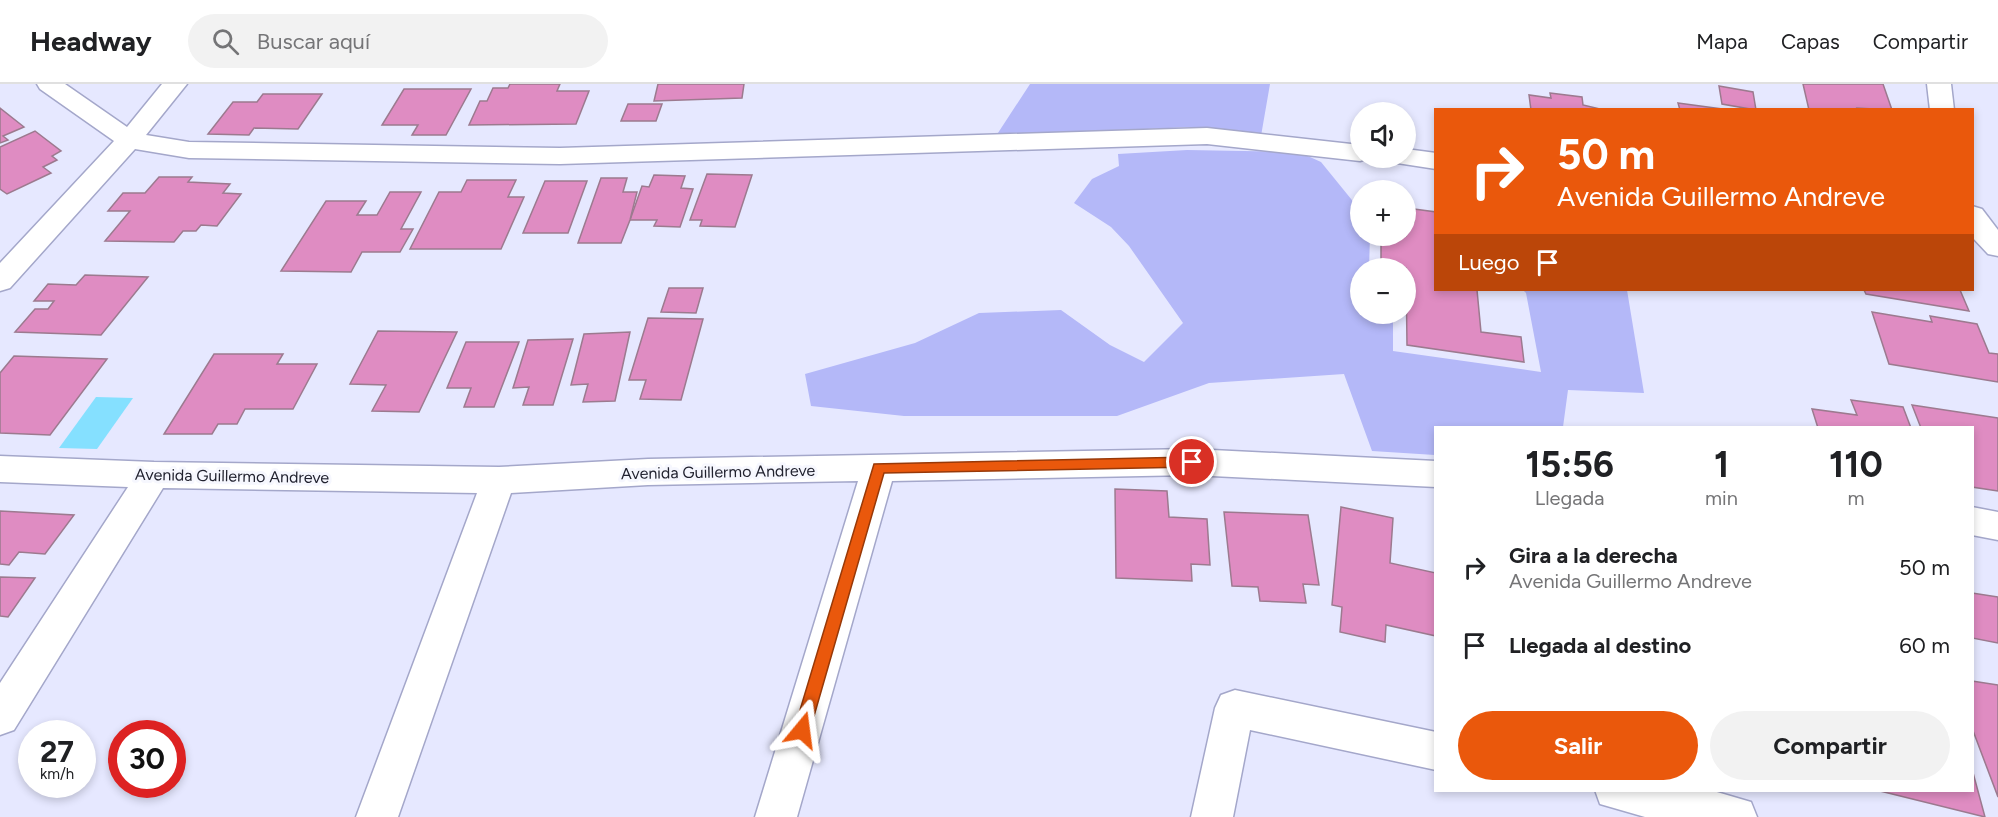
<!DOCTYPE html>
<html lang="es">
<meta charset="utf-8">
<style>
body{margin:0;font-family:Figtree,sans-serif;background:#f2f2f2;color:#202124;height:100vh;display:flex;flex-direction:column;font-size:22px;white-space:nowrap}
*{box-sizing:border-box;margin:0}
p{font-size:20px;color:#757577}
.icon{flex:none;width:33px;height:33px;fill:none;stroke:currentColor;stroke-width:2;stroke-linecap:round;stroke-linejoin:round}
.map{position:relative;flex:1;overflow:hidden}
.details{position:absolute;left:1434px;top:342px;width:540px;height:366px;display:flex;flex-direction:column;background:#fff;border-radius:0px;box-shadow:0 3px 9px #0003}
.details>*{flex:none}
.top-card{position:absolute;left:1434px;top:24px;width:540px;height:183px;border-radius:0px;box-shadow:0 3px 9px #0003;background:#ea580c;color:#fff;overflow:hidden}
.buttons{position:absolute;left:1350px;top:18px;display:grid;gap:12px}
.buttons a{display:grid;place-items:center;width:66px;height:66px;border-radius:50%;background:#fff;box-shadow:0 3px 9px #0003;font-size:30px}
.speed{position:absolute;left:18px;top:636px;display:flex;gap:12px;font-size:30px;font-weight:700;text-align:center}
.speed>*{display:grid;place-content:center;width:78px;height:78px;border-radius:50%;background:#fff;box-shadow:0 3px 9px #0003;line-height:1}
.speed small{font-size:15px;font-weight:400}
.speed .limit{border:9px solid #d22;background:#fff;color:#111}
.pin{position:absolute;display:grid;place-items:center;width:51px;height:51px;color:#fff;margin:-26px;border:3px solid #fff;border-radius:50%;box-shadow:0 2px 6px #0007}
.me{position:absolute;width:66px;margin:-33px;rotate:16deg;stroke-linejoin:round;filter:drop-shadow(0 0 4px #0008)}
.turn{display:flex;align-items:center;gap:21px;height:126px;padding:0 24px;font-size:27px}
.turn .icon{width:78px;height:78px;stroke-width:2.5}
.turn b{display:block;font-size:42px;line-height:51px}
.then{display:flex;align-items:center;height:57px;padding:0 24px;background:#0003;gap:12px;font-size:22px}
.eta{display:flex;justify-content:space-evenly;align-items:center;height:102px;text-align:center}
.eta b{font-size:36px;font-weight:700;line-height:42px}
.primary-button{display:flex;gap:12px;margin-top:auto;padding:12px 24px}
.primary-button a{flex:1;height:69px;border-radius:36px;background:#ea580c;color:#fff;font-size:24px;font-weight:700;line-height:69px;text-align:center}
.primary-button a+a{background:#f2f2f2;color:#202124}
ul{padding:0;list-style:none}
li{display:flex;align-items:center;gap:18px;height:78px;padding:0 24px}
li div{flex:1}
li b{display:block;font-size:22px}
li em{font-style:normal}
header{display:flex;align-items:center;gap:36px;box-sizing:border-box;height:84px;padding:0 30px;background:#fff;border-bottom:2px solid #e0e0e0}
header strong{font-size:28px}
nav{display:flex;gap:33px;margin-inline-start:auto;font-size:21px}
.search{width:420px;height:54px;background:#f2f2f2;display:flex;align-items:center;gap:15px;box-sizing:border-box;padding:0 21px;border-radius:33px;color:#757577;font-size:22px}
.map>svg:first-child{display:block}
</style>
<header>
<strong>Headway</strong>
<div class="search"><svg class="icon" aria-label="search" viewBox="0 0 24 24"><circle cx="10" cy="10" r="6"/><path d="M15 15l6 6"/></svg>Buscar aquí</div>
<nav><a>Mapa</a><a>Capas</a><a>Compartir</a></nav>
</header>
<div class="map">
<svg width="1998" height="733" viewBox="0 0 1998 733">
<rect width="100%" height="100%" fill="#e6e8ff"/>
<!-- green -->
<g fill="#b4b8f8">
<path d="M1030,0h240l-9,52 -70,-9 -195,9z"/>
<path d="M1187,66l112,2 22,10 39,48v26h10l-1,32h-9v46h33v37l148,21 -15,-79 -3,-3h104l17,103 -76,-3 -5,37 -127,1 -1,27 -63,-4 -28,-77 -135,9 -92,33h-213l-93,-10 -6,-32 110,-31 64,-30 82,-3 49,35 34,17 39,-39 -54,-77 -18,-19 -37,-24 18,-24 27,-13 -1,-12z"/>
</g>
<!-- water -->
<path fill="#85e0ff" d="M96,313l37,1 -36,51 -38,-1z"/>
<!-- building -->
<g fill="#df8cc2" stroke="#9c7a8f" stroke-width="1.5">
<path d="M510,0h50l-3,7h32l-13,33 -107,1 11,-24h7l6,-13h15z"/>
<path d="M658,0h86l-2,14 -88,3z"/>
<path d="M1803,0h80l9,26 -35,-2 1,2h-49z"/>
<path d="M1719,2l34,6 3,18 -34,-6z"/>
<path d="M404,5h67l-25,46h-34l6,-10h-36z"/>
<path d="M1550,9l32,4 1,8 21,5h-73l-2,-15 22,3z"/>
<path d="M263,10h59l-24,35 -44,-1 -5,7 -41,-1 25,-32h24z"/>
<path d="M1678,19l52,7h-50z"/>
<path d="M628,20h34l-6,17h-35z"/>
<path d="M0,24l24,19 -21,9 5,4 -8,3z"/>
<path d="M35,47l26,20 -9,5 5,4 -14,7 8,6 -44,21 -7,-5v-42z"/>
<path d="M707,90l45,1 -17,52 -35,-1 2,-6h-12z"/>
<path d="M654,91l31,1 -4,12 12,1 -13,38 -26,-1 3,-6h-27l12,-34 7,1z"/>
<path d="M159,93h33l-4,5 42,2 -7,9 18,1 -24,32 -16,-1 -5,6h-13l-9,11 -69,-1 25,-30h-22l15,-18h22z"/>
<path d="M601,94h26l-4,14h14l-7,28 -9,23h-43z"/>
<path d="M467,96h49l-8,17h16l-23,52h-91l29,-57h22z"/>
<path d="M545,97h42l-19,52h-45z"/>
<path d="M390,108h31l-20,37h12l-13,23h-38l-11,20 -70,-1 45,-70h40l-9,14h20z"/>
<path d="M1414,125l22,3v78h41l4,42 40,5 3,25 -117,-17 -1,-77h-25v-32h25v-15l8,1z"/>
<path d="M85,191l63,2 -47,58 -86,-3 20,-23h13l6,-8h-20l14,-17 28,1z"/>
<path d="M669,204h34l-7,25 -35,-1z"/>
<path d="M1864,206h96l9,21 -103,-17z"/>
<path d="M1872,228l60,10 -2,-6 47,8 12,29 9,1v28l-109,-18z"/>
<path d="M648,234l55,1 -22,81 -41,-1 6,-19h-17z"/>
<path d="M378,247l79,1 -38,80 -47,-1 14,-26 -36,-1z"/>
<path d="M630,248l-15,69 -32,1 5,-18 -17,1 13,-51z"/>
<path d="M573,255l-20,66h-30l6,-18 -16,1 15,-48z"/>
<path d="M466,258h53l-25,65h-30l7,-19h-24z"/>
<path d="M214,270h69l-6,10h40l-24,45h-48l-8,15h-19l-6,10h-48z"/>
<path d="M14,272l93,3 -57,76 -50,-2v-60z"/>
<path d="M1851,316l52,7 8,21h-93l-6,-19 45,6z"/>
<path d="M1912,321l86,13v73l-26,-4v-59h-51z"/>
<path d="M1115,405l52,2 2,26 38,2 3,46 -19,-1 1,17 -76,-3z"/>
<path d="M1341,423l52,11 -3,45 46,10v63l-50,-11 -1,17 -45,-10 2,-25 -10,-2z"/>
<path d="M0,427l74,4 -29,39 -26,-2 -10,13 -9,-1z"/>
<path d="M1224,428l84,3 11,70 -16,-1 3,19 -46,-2 -2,-14 -26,-1z"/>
<path d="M0,493l35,1 -27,39 -8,-1z"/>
<path d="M1972,509l26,4v46l-26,-5z"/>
<path d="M1972,597l26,4v112l-26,-69z"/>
<path d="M1972,685l13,48 -109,-27h96z"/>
</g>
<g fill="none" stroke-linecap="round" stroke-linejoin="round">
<defs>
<g id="street">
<path d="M37,0h28l62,43 35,-43h25l-41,51 43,7 371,6 647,-20 153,17v13h10l-10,3 -153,-17 -647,20 -371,-6 -54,-9 -125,139 -10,3v-28l114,-122 -74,-52z"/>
<path d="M1927,0h24l3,26h-24z"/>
<path d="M1406,65l30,4v16l-39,-6 -4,-5h13z"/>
<path d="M1972,122l10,3 16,21v26l-10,-2 -16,-17z"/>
<path d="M1192,365l244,12v26l-244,-12 -300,6 -95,336h-42l103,-336 -210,4 -137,8 -113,324h-42l121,-324 -314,-5 -149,242 -14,5v-52l128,-196 -128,-5v-26l154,6 345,5 149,-8z"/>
<path d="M1972,423l26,5v28l-26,-5z"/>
<path d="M1235,606l201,42v38l-186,-40 -17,87h-42l24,-109 6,-13z"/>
<path d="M1595,706h115l41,12 6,15h-112l-45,-13z"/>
</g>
</defs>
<!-- street casing -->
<use href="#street" stroke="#a4a7ca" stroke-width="3"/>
<!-- street -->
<use href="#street" fill="#fff" fill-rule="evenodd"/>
</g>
<!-- route -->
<path fill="#ea580c" stroke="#983908" stroke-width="1.5" d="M1192,373l7,5 -7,5 -308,6 -74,257 -2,5 -6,2 -6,-2 -2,-5 80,-266z"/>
<g text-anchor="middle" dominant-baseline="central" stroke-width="6" stroke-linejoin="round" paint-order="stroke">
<!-- street labels -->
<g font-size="16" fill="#21222f" stroke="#f6f7fe">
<text transform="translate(718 388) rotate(-1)">Avenida Guillermo Andreve</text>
<text transform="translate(232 392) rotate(1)">Avenida Guillermo Andreve</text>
</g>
</g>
</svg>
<div class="buttons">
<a><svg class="icon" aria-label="sound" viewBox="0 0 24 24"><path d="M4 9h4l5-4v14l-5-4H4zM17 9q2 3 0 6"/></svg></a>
<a>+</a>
<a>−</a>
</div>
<div class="speed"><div>27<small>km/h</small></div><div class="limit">30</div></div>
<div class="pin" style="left:1192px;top:378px;background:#d93025"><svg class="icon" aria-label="arrive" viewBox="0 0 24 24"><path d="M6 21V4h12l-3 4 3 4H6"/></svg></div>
<svg class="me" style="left:802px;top:646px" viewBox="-20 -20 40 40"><path d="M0-17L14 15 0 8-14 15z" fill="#ea580c" stroke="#fff" stroke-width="4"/></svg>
<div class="top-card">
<div class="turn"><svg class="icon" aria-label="right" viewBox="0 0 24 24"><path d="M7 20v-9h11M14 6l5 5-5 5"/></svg><div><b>50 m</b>Avenida Guillermo Andreve</div></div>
<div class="then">Luego<svg class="icon" aria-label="arrive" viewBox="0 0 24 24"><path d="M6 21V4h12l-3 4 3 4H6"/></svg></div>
</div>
<section class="details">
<div class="eta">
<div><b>15:56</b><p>Llegada</p></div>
<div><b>1</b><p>min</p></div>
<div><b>110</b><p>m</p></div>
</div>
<ul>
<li><svg class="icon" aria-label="right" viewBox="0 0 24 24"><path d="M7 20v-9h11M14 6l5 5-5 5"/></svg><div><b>Gira a la derecha</b><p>Avenida Guillermo Andreve</p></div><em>50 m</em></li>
<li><svg class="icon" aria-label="arrive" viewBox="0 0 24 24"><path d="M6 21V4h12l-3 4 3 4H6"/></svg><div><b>Llegada al destino</b></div><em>60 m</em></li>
</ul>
<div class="primary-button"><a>Salir</a><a>Compartir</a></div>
</section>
</div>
